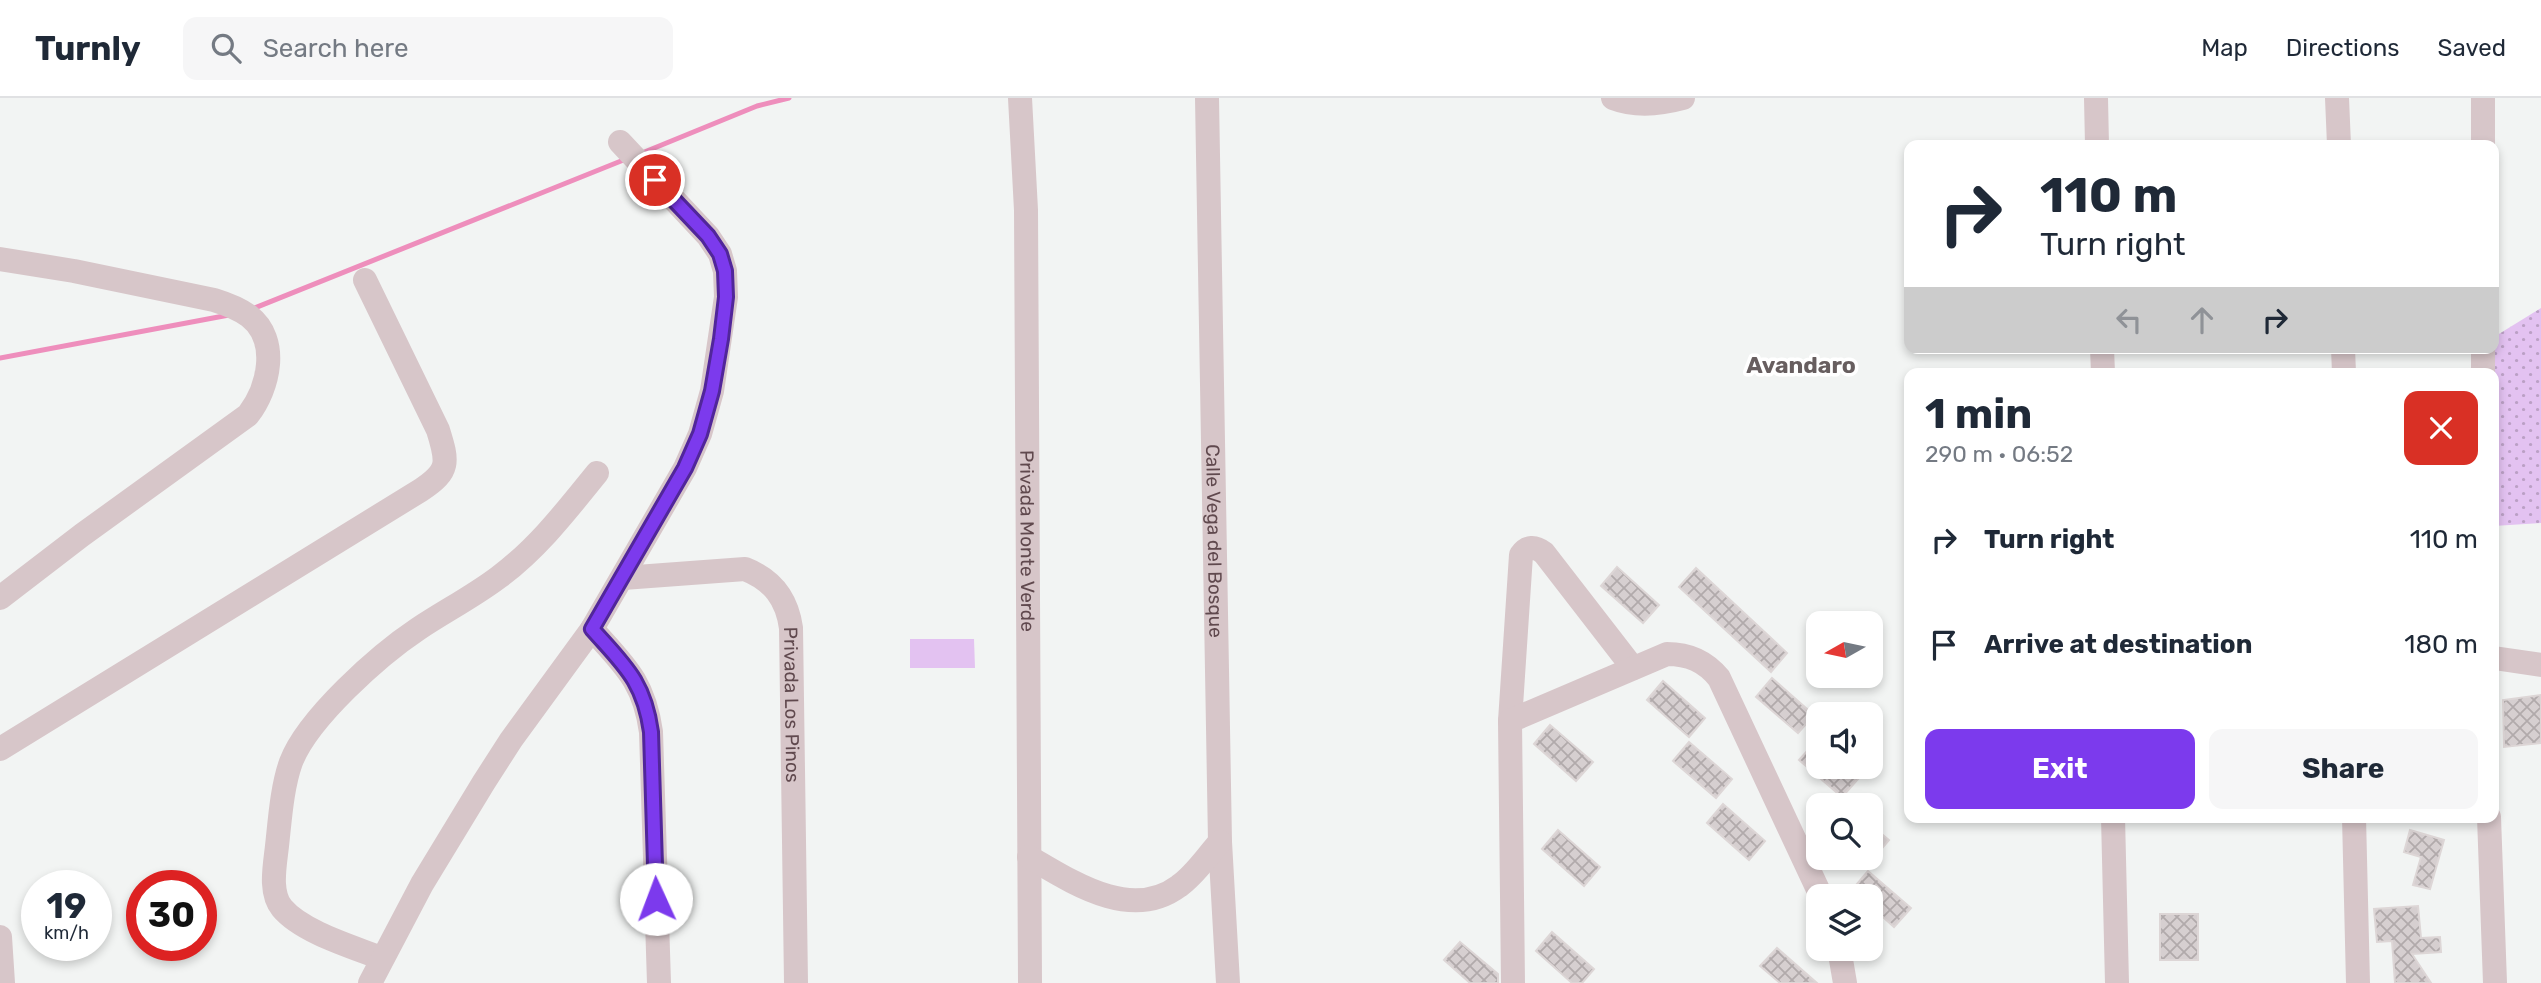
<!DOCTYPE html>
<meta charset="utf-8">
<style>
body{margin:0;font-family:Rubik,sans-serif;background:#f6f6f7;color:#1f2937;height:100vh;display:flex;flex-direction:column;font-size:26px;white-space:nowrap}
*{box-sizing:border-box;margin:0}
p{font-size:23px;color:#747a83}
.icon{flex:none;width:38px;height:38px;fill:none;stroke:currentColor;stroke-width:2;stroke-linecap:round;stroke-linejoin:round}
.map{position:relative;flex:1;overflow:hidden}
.side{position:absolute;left:1904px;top:270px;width:595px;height:455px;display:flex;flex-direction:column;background:#fff;border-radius:14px;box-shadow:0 4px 10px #0003}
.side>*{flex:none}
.top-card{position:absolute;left:1904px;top:42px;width:595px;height:214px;border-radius:14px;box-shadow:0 4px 10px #0003;background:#fff;color:#1f2937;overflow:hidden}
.needle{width:46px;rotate:261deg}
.fabs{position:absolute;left:1806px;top:513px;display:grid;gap:14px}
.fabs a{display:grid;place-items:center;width:77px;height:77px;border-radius:14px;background:#fff;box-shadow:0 4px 10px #0003;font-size:35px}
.speed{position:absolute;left:21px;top:772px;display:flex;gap:14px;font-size:35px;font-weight:700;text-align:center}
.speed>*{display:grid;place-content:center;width:91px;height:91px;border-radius:50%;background:#fff;box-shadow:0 4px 10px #0003;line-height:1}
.speed small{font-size:18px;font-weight:400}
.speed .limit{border:10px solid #d22;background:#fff;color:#111}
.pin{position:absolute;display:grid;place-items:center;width:60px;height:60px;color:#fff;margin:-30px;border:4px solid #fff;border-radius:50%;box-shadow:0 2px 7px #0007}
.me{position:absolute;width:77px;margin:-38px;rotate:358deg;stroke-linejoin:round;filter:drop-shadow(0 0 5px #0008)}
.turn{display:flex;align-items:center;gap:24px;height:147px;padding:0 21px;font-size:32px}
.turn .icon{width:91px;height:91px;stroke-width:2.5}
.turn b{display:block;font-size:49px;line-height:60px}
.lanes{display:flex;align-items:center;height:66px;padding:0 21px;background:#0003;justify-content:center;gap:35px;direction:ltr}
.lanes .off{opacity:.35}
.round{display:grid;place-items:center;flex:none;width:74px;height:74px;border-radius:14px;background:#f6f6f7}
.head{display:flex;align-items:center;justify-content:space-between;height:119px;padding:0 21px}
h1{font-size:42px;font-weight:700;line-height:52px}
.cta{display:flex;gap:14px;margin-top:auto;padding:14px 21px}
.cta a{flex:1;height:80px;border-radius:14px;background:#7c3aed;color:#fff;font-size:28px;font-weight:700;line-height:80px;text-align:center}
.cta a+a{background:#f6f6f7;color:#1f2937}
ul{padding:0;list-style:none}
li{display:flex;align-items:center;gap:21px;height:105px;padding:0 21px}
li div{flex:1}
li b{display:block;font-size:26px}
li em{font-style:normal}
header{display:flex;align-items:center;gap:42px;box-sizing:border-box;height:98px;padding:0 35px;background:#fff;border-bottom:2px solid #e0e1e3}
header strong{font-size:33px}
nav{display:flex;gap:38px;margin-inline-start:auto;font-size:24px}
.search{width:490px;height:63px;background:#f6f6f7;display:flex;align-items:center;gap:18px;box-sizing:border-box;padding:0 24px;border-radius:14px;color:#747a83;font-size:26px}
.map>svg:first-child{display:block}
</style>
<header>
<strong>Turnly</strong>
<div class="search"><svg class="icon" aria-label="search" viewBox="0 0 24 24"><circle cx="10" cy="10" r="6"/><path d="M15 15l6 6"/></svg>Search here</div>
<nav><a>Map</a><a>Directions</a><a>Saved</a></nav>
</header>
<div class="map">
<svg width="2541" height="885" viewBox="0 0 2541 885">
<defs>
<pattern id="grass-dots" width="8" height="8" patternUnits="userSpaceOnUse" patternTransform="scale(1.75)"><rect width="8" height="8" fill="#e3c2f1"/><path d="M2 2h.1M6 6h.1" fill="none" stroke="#bba0c5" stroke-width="1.8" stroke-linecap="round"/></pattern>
<pattern id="building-cross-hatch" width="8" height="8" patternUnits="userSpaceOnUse" patternTransform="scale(1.75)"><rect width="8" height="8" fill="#d6cfd0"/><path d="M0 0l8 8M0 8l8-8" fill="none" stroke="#b1aaab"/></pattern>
</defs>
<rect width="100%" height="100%" fill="#f2f4f3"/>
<!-- grass -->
<path fill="url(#grass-dots)" d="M2541,210v215l-47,3v-189z"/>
<!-- pitch -->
<path fill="#e3c2f1" d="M910,541h64l1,29h-65z"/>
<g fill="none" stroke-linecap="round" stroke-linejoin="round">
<!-- stream -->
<g stroke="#ee8ebc" stroke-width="5">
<path d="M642,55l115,-47 32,-8"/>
<path d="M252,211l374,-150"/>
<path d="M0,260l229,-43"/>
</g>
</g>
<!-- building -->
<g fill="url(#building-cross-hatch)" stroke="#ddd6d6" stroke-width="2">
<path d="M1617,469l42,38 -16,18 -42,-37z"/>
<path d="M1696,470l91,85 -16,19 -92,-85z"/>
<path d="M1772,580l42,37 -16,18 -42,-36z"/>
<path d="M1663,583l42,37 -16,19 -42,-37z"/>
<path d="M2541,597v48l-37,4 -1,-47z"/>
<path d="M1550,627l43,37 -17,19 -42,-37z"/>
<path d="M1818,641v27h26l14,13 -16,18 -43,-37z"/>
<path d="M1689,644l43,37 -16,19 -43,-37z"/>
<path d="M1723,706l42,37 -16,19 -42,-37z"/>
<path d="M1871,727l18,15 -18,21z"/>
<path d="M1558,732l42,37 -16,19 -42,-37z"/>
<path d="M2410,732l34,10 -14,49 -17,-4 8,-28 -17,-5z"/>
<path d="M1868,773l43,37 -17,19 -23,-21v-10h-12l-7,-6z"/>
<path d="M2418,808l3,32 19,-1 1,15 -29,2 19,29h-36l-3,-42 -15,1 -3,-33z"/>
<rect x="2160" y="816" width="38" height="46"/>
<path d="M1552,834l42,37 -12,14h-10l-36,-32z"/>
<path d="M1460,844l38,32v9h-28l-26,-23z"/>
<path d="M1777,850l40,35h-37l-20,-17z"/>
</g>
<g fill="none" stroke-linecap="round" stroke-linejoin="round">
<!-- minor -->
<g stroke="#d7c6c9" stroke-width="24">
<path id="s1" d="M1020,0l6,112 4,773"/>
<path id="s2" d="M1207,0l13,744 8,141"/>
<path d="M1613,0c23,9 48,6 70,0"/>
<path d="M2096,0l1,47"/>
<path d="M2337,0l2,47"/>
<path d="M2483,0v47"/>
<path d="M0,161l74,12 140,29c13,4 24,8 35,16 31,24 20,72 -1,99l-166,120 -82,63"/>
<path d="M2102,250l1,25"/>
<path d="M2343,250l1,25"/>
<path d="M2483,250v25"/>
<path id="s3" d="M623,480l122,-9c28,11 42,30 46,59l5,355"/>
<path d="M592,531c32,36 52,52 59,103l8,251"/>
<path d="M2494,560l47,7"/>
<path d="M1510,623l11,-166c6,-9 14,-9 23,-2l89,115"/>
<path d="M0,651l421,-259c29,-19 27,-28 17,-60l-73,-150"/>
<path d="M2113,719l4,166"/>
<path d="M2354,719l4,166"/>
<path d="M2489,719l6,166"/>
<path d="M1029,759c43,25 102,65 150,29 16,-11 28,-30 41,-44"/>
<path d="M0,839l3,46"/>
<path d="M1839,850l6,35"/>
<path d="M381,860c-28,-11 -79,-26 -99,-50 -13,-16 -7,-43 -5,-62 3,-27 5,-59 14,-84 17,-44 88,-107 127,-133 27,-18 56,-33 81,-52 39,-29 68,-67 98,-104"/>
<path d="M370,885l52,-99 62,-102 27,-42 81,-111 93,-161 15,-34 12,-43 14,-94 -1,-26 -5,-17 -12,-18 -88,-94"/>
<path d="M1513,885l-3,-262 157,-67c22,0 38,7 52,24l102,218"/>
</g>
</g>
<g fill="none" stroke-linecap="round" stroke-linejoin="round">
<defs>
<path id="route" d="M655,82l53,56 12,18 5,17 1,26 -5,42 -9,52 -12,43 -15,34 -93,161c32,36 52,52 59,103l5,167"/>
</defs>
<!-- route casing -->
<use href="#route" stroke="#51269a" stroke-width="18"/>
<!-- route -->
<use href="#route" stroke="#7c3aed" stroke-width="12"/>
</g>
<g text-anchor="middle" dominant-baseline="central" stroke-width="7" stroke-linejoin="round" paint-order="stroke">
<!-- street labels -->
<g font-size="19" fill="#60494e" stroke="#fff">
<text stroke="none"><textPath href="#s1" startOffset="443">Privada Monte Verde</textPath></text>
<text stroke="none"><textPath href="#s2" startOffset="443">Calle Vega del Bosque</textPath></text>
<text stroke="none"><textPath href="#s3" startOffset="278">Privada Los Pinos</textPath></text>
</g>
<!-- quarter labels -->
<g font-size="23" font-weight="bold" fill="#675e5f" stroke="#fff">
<text x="1801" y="267">Avandaro</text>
</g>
</g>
</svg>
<div class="fabs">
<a><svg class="needle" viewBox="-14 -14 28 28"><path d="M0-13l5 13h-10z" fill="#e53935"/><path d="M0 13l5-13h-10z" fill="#747a83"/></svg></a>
<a><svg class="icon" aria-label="sound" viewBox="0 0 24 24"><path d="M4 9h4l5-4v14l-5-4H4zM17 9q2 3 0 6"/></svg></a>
<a><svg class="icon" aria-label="search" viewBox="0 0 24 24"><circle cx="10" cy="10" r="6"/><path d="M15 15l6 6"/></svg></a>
<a><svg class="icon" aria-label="layers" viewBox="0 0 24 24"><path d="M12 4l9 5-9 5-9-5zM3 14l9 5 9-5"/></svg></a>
</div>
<div class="speed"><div>19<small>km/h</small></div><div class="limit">30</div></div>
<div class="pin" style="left:655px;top:82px;background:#d93025"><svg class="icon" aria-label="arrive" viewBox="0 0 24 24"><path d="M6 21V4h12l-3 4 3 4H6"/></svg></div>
<svg class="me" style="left:656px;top:801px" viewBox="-20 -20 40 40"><circle r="19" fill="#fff"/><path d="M0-13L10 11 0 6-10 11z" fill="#7c3aed"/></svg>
<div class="top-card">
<div class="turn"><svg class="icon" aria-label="right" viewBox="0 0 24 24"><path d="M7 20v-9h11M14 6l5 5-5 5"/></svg><div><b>110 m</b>Turn right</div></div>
<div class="lanes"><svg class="icon off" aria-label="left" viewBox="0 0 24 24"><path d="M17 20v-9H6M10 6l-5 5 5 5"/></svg><svg class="icon off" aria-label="ahead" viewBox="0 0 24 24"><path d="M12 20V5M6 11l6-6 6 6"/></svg><svg class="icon" aria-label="right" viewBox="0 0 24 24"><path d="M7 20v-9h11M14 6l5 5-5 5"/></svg></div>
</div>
<section class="side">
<div class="head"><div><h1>1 min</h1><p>290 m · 06:52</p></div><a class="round" style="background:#d93025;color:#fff"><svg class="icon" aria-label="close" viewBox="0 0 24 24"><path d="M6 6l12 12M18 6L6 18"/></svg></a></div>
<ul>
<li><svg class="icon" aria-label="right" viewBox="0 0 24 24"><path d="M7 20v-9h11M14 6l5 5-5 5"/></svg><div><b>Turn right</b></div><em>110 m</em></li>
<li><svg class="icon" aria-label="arrive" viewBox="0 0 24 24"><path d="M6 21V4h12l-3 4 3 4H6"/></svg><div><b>Arrive at destination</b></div><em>180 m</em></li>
</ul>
<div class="cta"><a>Exit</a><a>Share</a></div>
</section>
</div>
